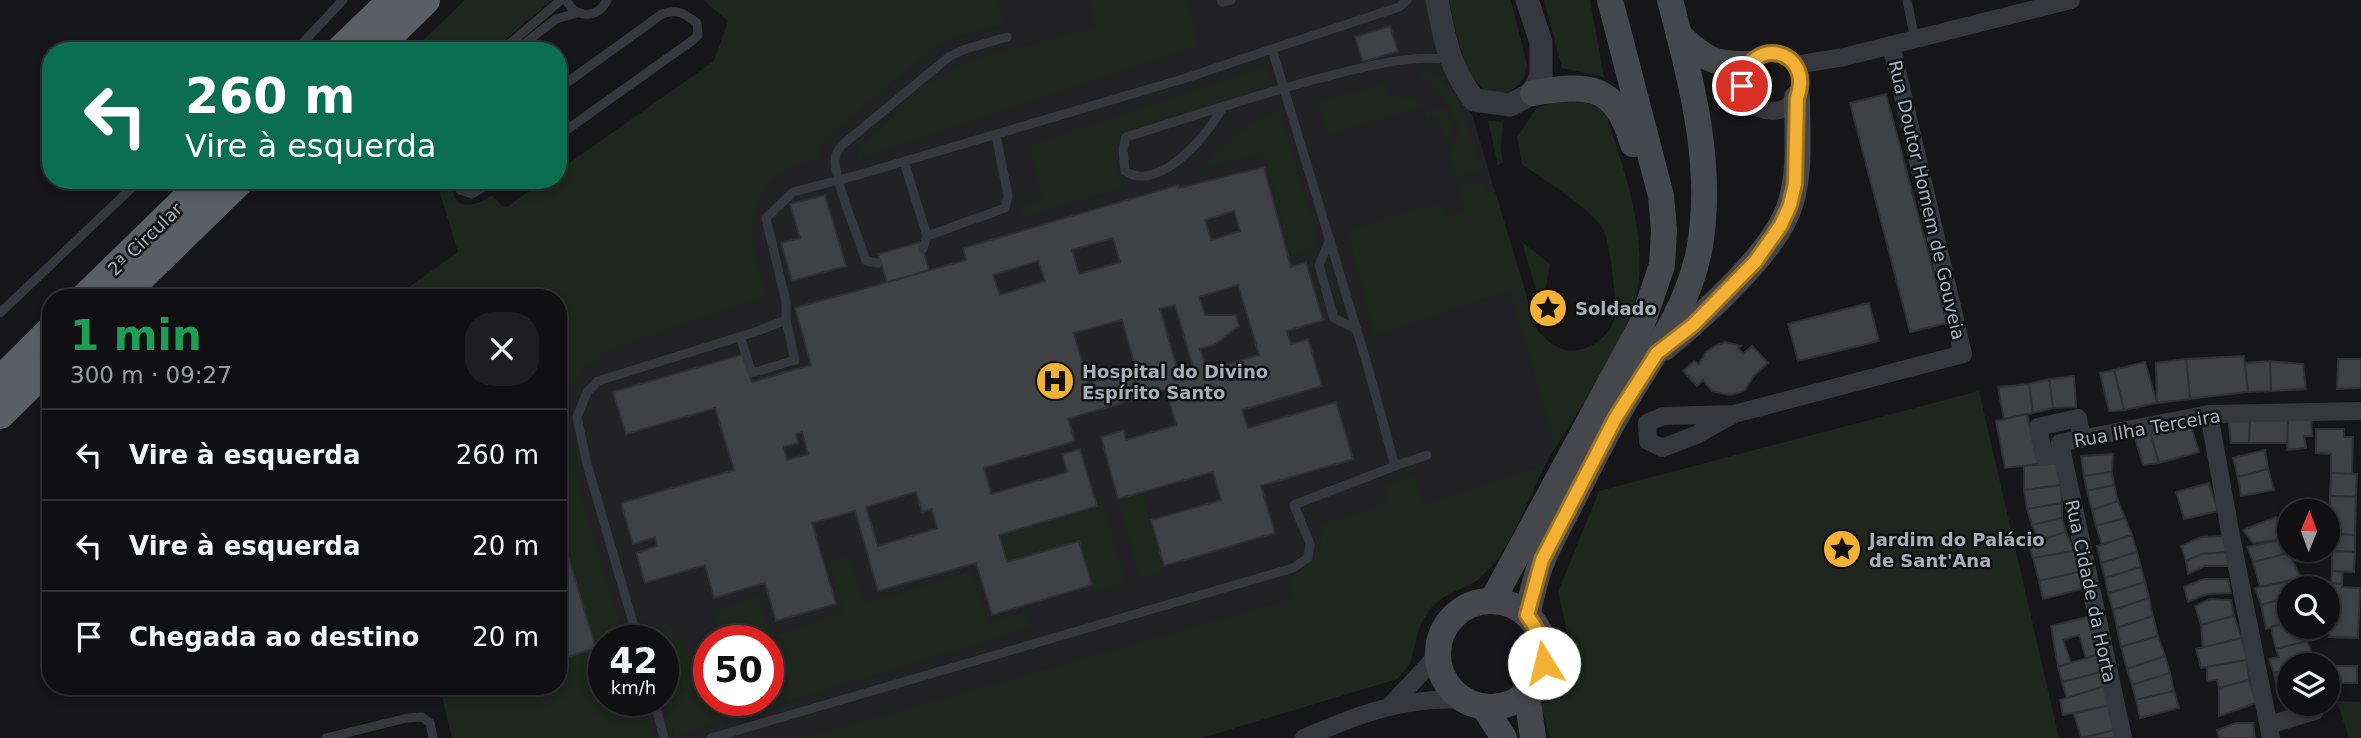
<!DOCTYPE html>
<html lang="pt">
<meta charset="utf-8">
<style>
body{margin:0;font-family:"DejaVu Sans",sans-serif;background:#1e1e20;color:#f1f3f6;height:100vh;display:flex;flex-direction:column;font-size:26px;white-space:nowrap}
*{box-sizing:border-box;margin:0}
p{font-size:23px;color:#9c9d9f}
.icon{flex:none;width:38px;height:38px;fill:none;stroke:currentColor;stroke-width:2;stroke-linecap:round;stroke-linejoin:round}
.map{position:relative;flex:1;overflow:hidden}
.side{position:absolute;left:42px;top:289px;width:525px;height:406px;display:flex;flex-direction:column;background:#101012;border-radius:28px;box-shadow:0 4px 10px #0003,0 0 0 2px #303032}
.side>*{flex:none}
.guide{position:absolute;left:42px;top:42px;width:525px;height:147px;border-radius:28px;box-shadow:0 4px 10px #0003,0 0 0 2px #303032;background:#0b6e4f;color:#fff;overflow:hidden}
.needle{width:46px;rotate:1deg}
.buttons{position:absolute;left:2277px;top:499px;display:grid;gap:14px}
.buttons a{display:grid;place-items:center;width:63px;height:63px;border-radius:50%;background:#101012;box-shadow:0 4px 10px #0003,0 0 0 2px #303032;font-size:35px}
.speed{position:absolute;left:588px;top:625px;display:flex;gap:14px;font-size:35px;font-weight:700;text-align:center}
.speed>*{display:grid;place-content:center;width:91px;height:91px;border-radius:50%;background:#101012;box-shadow:0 4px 10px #0003,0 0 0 2px #303032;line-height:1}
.speed small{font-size:18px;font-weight:400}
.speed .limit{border:10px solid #d22;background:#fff;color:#111}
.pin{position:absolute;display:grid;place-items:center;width:60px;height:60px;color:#fff;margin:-30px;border:4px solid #fff;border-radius:50%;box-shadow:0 2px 7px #0007}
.me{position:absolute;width:77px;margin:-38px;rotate:351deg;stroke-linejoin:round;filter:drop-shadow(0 0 5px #0008)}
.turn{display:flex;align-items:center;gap:24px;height:147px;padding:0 28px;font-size:32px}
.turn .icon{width:91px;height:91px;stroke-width:2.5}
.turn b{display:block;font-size:49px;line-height:60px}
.round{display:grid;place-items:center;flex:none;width:74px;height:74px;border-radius:28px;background:#1e1e20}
.headline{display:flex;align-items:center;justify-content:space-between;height:119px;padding:0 28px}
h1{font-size:42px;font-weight:800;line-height:52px;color:#1e9e55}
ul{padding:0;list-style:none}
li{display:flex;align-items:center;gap:21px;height:91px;padding:0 28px;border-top:2px solid #303032}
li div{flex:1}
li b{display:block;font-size:26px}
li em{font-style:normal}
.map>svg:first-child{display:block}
</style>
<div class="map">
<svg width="2361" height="738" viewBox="0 0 2361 738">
<rect width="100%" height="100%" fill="#161618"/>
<!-- built -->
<path fill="#222225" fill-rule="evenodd" d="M813,0h615l19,78 7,13 18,23 93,318 -20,33 -38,76 -14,22 -13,15 -34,17 -15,13 -11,17 -10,39 -13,15 -196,59h-749l-10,-42 40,-10h76v-388h-164zM604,640h59v60h-59zM709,640h59v60h-59z"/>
<!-- green -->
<g fill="#1e261f">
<path d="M465,0h87l-60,51h-80z"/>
<path d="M703,0h294l7,25 -53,13 -12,6 -112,93 -7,11v10c-31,9 -50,15 -62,47 -5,13 -8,25 -5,38 3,18 10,36 15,53l-156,53 -26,18 -18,26 -3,31 17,74 43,142h-21v60h39l12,38h-203l-10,-42 40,-10h76v-388h-164l64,-46 -22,-72h15c1,5 2,13 4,18 9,14 27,4 37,-3l10,11 5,1 38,-27h13v-9l156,-110 14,-40z"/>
<path d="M1088,0h100l11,46 -342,113 2,-11 60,-56 28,-21 21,-10 127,-34z"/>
<path d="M1449,0h62l16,65c-2,13 -8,24 -22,28 -40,10 -49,-66 -56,-93z"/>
<path d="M1544,0h46l14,77 -42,-9z"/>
<path d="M1267,65l9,28 -163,54 10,41 -101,30 -5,-11 25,-8 -13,-54z"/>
<path d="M1424,70c36,14 46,66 57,99l-25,7 -7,-23 5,-6 5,-21 -22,-39 -6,-5 -9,-2 -2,-9z"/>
<path d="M1385,83l6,14 8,-2 6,5 10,-3 8,9 -95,29 -10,-33z"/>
<path d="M1573,95l32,16c17,53 39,111 34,168 -5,54 -55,122 -83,168l-46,-156 -136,44 -27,-105 94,-28 4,14 20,-6 -6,-23 25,-7 4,12 7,-1 42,139c7,7 15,16 25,19 22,7 49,-11 53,-33 2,-12 -5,-72 -11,-85 -9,-20 -62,-52 -82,-67l-5,-27 20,-29z"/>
<path d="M1443,106l4,4 5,20 -6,13 -9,-27 -10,3 -2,-7z"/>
<path d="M1281,110l38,135 -28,11 -27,-103 -67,17 54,-48z"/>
<path d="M1488,121l15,1 -2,26 2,15 -5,2z"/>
<path d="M1522,242l28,22 -8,46z"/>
<path d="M1979,391l80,347h-509l-9,-32 33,-45 -16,-69 41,-101z"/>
<path d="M1545,465c-17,34 -35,87 -64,112 -14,13 -37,15 -50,30 -19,22 -13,53 -34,72l-196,59h-396l488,-140 -5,-19c26,-18 34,-20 33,-55l66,-21 -3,-17 31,-13 8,31z"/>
<path d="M1143,492l22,81 -25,6 -22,-80z"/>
<path d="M1103,504l24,79 -33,9 -16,-51 -71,21 -8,-27z"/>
<path d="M849,554l15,50 107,-34 18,53 37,-12 4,17 -355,108 -12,-44v-52h-13l-4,-14 22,-3 18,29 23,-5v53h59v-60h-45l-8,-28 43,-17 13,41 73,-24 -16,-50z"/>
<path d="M2337,701l24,1v36h-12z"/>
</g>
<!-- building -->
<g fill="#404145" stroke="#303034" stroke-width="2" fill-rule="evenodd">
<path d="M1390,26l8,25 -35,11 -8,-25z"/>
<path d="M1886,94l61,229 -37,9 -60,-229z"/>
<path d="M1264,167l27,100 15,-5 17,58 -36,11 4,13 17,-5 14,47 -80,24 6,18 88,-26 17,57 -92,27 14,47 -111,33 -13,-46 70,-20 -8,-28 -95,27 -17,-62 23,-7 2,10 50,-15 -10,-35 -98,29 7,22 -91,27 7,26 76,-22 -5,-18 18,-5 17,57 -98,29 8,27 72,-21 13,44 -100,30 -16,-52 -98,28 -23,-80 -43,12 24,81 -60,17 -11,-38 -51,15 -9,-33 -60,18 -9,-30 21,-7 -2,-9 -22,7 -12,-41 113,-33 -19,-62 -89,26 -13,-42 131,-38 8,28 59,-17 -16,-57 171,-48 -3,-12 215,-63 1,3zM1234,211l6,20 -29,9 -6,-20zM1113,238l7,24 -41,12 -7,-24zM1038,261l7,20 -45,14 -7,-20zM1238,285l21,70 -52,15 -7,-21 14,-4 25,-19 -3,-11h-31l-6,-18zM1175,305l19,66 -15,4 -19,-66zM1122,320l14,50 -48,13 -14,-50zM802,432l6,22 -21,6 -3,-13 14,-4 -2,-9zM916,492l6,20 10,-3 5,19 -59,18 -12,-39z"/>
<path d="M825,195l21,71 -54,15 -11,-38 19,-5 -10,-34z"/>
<path d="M921,242l8,28 -42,12 -9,-28z"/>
<path d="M1869,303l10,38 -81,20 -10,-37z"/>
<path d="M1725,342l16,4 -3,2 5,6 9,-8 16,17 -15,14 -8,13 -7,3 -9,2 -17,-4 -9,-11 -6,6 -14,-15 11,-10 5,3 7,-12 9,-6z"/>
<path d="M2244,356l4,36 -58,7 -4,-40z"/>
<path d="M2186,359l4,40 -33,4 -1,-40z"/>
<path d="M2338,359h23v29l-24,1z"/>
<path d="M2270,361l33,3 3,25 -35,2z"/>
<path d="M2270,361l1,30 -23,1 -3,-29z"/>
<path d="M2145,362l12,41 -33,7 -10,-40z"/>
<path d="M2114,370l10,40 -15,1 -9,-38z"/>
<path d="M2074,376l2,31 -23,1 -4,-29z"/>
<path d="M2049,379l4,29 -20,5 -4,-29z"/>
<path d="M2029,384l4,29 -29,6 -6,-32z"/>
<path d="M2027,414l11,50 -33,4 -9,-47z"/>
<path d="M2228,416l22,1 -1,26h-18z"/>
<path d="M2250,417h38v26h-39z"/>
<path d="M2288,417h23l1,19h-8l2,12 -19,2z"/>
<path d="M2191,426l8,26 -40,11 -9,-31z"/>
<path d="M2316,429h28v8h9l-1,37 -21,-1v-19l-15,-1z"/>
<path d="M2150,432l9,31 -16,2 -9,-30z"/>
<path d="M2265,450l3,19 -30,8 -5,-19z"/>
<path d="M2113,454l-1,18 -28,4 -3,-20z"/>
<path d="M2056,463l5,22 -37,5v-24z"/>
<path d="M2268,469l6,21 -33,6 -3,-19z"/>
<path d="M2112,472l2,13 -27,6 -3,-15z"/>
<path d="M2331,473l26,1 -1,23 -26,-1z"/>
<path d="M2209,483l9,28 -34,8 -8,-27z"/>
<path d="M2061,485l1,18 -35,6 -3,-19z"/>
<path d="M2114,485l4,16 -26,9 -5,-19z"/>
<path d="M2330,496l26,1 -1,38 -27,-1z"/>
<path d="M2118,501l7,17 -29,8 -4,-16z"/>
<path d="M2062,503v15l-30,7 -5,-16z"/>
<path d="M2276,517l9,22 -32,4 -10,-13z"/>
<path d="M2062,518l4,14 -27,9 -7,-16z"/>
<path d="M2125,518l7,17 -30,10 -6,-19z"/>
<path d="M2066,532l8,19 -41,7 -5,-14z"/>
<path d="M2328,534l27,1v17l-23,-1v-5l-4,-1z"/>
<path d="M2132,535l5,17 -36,11 -4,-17z"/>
<path d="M2225,536l3,16 -26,2 -16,7 -5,-15 20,-9z"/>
<path d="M2285,539l4,14 -36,9 -6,-15z"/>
<path d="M2074,551l5,21 -40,9 -6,-23z"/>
<path d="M2332,551l23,1 -1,20 -22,-1z"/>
<path d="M2137,552l4,15 -36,11 -4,-15z"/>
<path d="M2228,552l2,14h-25l-17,8 -2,-13 16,-7z"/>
<path d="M2289,553l12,25 -41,9 -7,-25z"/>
<path d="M568,556l28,92 -38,12v-101z"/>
<path d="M2141,567l4,15 -37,11 -3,-15z"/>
<path d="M2332,571l11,1 -1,12 -11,-1z"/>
<path d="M2079,572l6,16 -42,11 -4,-18z"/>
<path d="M2204,579h24l3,14 -24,1 -19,8 -4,-15z"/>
<path d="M2145,582l4,16 -36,12 -5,-16z"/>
<path d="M2286,582l3,15 -28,8 -6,-17z"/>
<path d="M2331,583l11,1v3l18,1 -2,50 -29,-1z"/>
<path d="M2289,597v25l-23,7 -5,-24z"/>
<path d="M2149,598l4,18 -36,12 -4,-18z"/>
<path d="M2210,599l21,1 3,16 -33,9 -6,-19z"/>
<path d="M2153,616l5,20 -37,11 -4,-19z"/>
<path d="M2234,616l8,22 -39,10 -2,-23z"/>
<path d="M2087,617l12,37 -13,4 -7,-23 -16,5 8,23 -13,4 -7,-41z"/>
<path d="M2289,622v4h19l5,14 -37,9 -5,-22z"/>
<path d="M2158,636l7,20 -38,13 -6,-22z"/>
<path d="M2242,638l5,22 -46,8 -5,-19z"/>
<path d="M2307,641l9,23 -27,1v5l-15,3 -5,-14 10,-2 -3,-8z"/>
<path d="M2099,654l5,17 -42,11 -4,-15z"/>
<path d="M2165,656l5,17 -38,12 -5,-16z"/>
<path d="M2247,660l2,20 -30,8 -2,-8 -10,1v-14z"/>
<path d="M2330,666h27v17h-28z"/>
<path d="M2289,670v18l-11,3 -4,-18z"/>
<path d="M2101,672l4,14 -38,12 -5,-16z"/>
<path d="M2170,673l4,18 -38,9 -4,-15z"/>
<path d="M2249,680l7,23 -37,13v-28z"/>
<path d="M2105,686l5,19 -47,10 -3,-15z"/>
<path d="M2174,691l5,17 -39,10 -4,-18z"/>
<path d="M2110,705l6,25 -35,8 -7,-24z"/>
<path d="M2236,723h17l2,15h-36l-2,-8z"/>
<path d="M2116,730l2,8h-35z"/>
</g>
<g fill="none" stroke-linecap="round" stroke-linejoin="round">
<!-- service -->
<g stroke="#37383d" stroke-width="9">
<path d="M566,0c10,19 32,19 41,0"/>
<path d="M1221,0l1,2 9,-2"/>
<path d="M1907,0l8,39"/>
<path d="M1272,49l127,-42 8,-7"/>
<path d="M295,51l48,-51"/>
<path d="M501,51l60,-51"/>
<path d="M515,51l41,-32 21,-6"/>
<path d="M558,89l104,-75c15,-6 23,0 35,9l1,12 -5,5 -135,96"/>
<path d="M1223,106c-13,27 -64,88 -98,65l-2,-22 3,-12c64,-20 127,-41 191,-58 43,-11 85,-24 131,-20"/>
<path d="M904,162l23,74 -4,13"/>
<path d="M456,180l4,10 12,4 23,-14"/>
<path d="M927,236l78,-28 3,-12 -12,-61"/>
<path d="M1330,239l-11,26 13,47 2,6 22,11"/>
<path d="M878,263l-12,-2c-7,-23 -31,-78 -31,-100 0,-6 3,-11 6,-15l109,-90 16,-7 41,-12"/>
<path d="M0,313l140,-133"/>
<path d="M740,337l12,36 43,-13 -9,-40"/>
<path d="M1395,466l32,-11"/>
<path d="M638,640l-51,-176 -10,-47 10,-25 11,-11 160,-50 28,-11v-18l-20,-84 27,-26 65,-17 328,-97 86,-29 95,315 28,102 -101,39 16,39 -2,14 -15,10 -582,170"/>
<path d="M654,700l10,38"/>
<path d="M326,738l81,-20 15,-1 8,6 3,15"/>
</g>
<!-- minor -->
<g stroke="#37383d" stroke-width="18">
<circle cx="1772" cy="82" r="29"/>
<path d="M1795,65l49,-8 227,-57"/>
<path d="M1734,414l-38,21 -34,13 -14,-7 -1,-18 16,-7 71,-2 229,-60 -72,-309"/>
<path d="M2209,414l21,117 41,207"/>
<path d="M2062,454l-18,3 -6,-30 40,-9 4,21"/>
<path d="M1391,705l46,-49"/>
<path d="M2269,725l46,-14"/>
<path d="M1304,738c52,-23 103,-42 159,-38"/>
<path d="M2123,738l-63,-295 149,-29 152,-3"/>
</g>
<!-- tertiary -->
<path stroke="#37383d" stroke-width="23" d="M1437,0c8,41 12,66 37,100l36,5 23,-12 8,-17v-34l-14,-42"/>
<!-- secondary -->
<g stroke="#45474d" stroke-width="26">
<path d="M1679,35c25,23 34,30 69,29"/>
<path d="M1533,93c56,-9 82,-10 100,51"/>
<path d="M1664,348c38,-31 112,-97 126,-143 11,-34 7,-72 7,-107"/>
<path d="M1492,601l150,-277 20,-59 2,-35 -3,-34 -51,-196"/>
<circle cx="1491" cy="654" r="53"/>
<path d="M1527,615c5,-18 8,-39 16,-56 9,-21 21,-42 31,-62 14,-27 27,-54 42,-80 31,-55 70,-102 83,-166 16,-84 -8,-170 -29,-251"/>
<path d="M1527,694l6,44"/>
<path d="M1484,707l20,31"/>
</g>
<!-- trunk -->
<g stroke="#5b5e65" stroke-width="30">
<path d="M340,51l53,-51"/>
<path d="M373,51l52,-51"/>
<path d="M85,298l121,-118"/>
<path d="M119,298l121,-118"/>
<path d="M0,381l51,-50"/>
<path d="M0,414l51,-50"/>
</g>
</g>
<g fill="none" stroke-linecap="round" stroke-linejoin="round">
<defs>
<path id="route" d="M1544,663c0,-20 -5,-32 -17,-48l15,-55 74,-143 41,-64 36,-28 62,-63 26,-37 9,-20 5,-21 2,-86c18,-49 -49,-65 -55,-12"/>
</defs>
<!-- route casing -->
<use href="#route" stroke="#9d7322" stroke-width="18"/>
<!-- route -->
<use href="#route" stroke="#f2b134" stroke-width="12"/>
</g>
<!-- icons -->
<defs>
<symbol id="sight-disc" viewBox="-11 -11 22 22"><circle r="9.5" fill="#f2b134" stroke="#111113"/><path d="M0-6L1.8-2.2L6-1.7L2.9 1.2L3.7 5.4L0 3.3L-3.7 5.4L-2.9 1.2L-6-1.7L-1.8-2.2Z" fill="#111"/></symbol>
<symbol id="hospital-disc" viewBox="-11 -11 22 22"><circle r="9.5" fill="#f2b134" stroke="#111113"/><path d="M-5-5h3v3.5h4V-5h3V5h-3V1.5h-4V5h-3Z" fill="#111"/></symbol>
</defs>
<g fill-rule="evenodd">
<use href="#sight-disc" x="1526" y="286" width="44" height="44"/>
<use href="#hospital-disc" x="1033" y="359" width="44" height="44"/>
<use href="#sight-disc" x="1820" y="527" width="44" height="44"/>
</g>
<g text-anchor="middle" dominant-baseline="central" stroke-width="5" stroke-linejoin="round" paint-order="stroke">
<!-- street labels -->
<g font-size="18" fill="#a8adb8" stroke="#111113">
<text transform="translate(1927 200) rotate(77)">Rua Doutor Homem de Gouveia</text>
<text transform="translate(145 239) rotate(-44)">2ª Circular</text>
<text transform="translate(2147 428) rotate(-10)">Rua Ilha Terceira</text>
<text transform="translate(2091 591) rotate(78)">Rua Cidade da Horta</text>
</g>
<!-- poi labels -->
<g font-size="18" font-weight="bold" fill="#a8adb8" stroke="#111113" text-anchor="start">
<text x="1575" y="308">Soldado</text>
<text x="1082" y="371">Hospital do Divino<tspan x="1082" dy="21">Espírito Santo</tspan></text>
<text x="1869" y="539">Jardim do Palácio<tspan x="1869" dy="21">de Sant'Ana</tspan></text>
</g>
</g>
</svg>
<div class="buttons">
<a><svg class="needle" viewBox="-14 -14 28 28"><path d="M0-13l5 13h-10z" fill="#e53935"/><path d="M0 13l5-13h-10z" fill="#9c9d9f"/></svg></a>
<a><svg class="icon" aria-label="search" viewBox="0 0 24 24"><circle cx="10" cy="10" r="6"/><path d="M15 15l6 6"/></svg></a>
<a><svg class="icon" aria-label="layers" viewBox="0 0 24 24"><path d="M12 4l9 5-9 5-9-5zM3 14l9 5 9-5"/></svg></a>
</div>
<div class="speed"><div>42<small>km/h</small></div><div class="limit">50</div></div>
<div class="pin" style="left:1742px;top:86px;background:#d93025"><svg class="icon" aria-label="arrive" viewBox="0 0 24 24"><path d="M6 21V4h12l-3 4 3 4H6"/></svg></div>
<svg class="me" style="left:1544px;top:663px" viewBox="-20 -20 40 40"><circle r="19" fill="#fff"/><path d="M0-13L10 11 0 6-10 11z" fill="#f2b134"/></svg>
<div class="guide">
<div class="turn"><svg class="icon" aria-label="left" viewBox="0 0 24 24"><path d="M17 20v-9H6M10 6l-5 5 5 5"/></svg><div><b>260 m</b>Vire à esquerda</div></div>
</div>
<section class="side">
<div class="headline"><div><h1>1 min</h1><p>300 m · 09:27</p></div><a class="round"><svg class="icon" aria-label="close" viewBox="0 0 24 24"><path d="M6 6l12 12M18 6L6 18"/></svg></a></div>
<ul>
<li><svg class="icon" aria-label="left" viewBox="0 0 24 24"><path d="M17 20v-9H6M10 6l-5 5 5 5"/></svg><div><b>Vire à esquerda</b></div><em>260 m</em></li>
<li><svg class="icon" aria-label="left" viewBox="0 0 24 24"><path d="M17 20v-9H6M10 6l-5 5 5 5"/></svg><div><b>Vire à esquerda</b></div><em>20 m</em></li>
<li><svg class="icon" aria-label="arrive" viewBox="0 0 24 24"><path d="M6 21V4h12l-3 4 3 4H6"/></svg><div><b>Chegada ao destino</b></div><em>20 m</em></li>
</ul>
</section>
</div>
